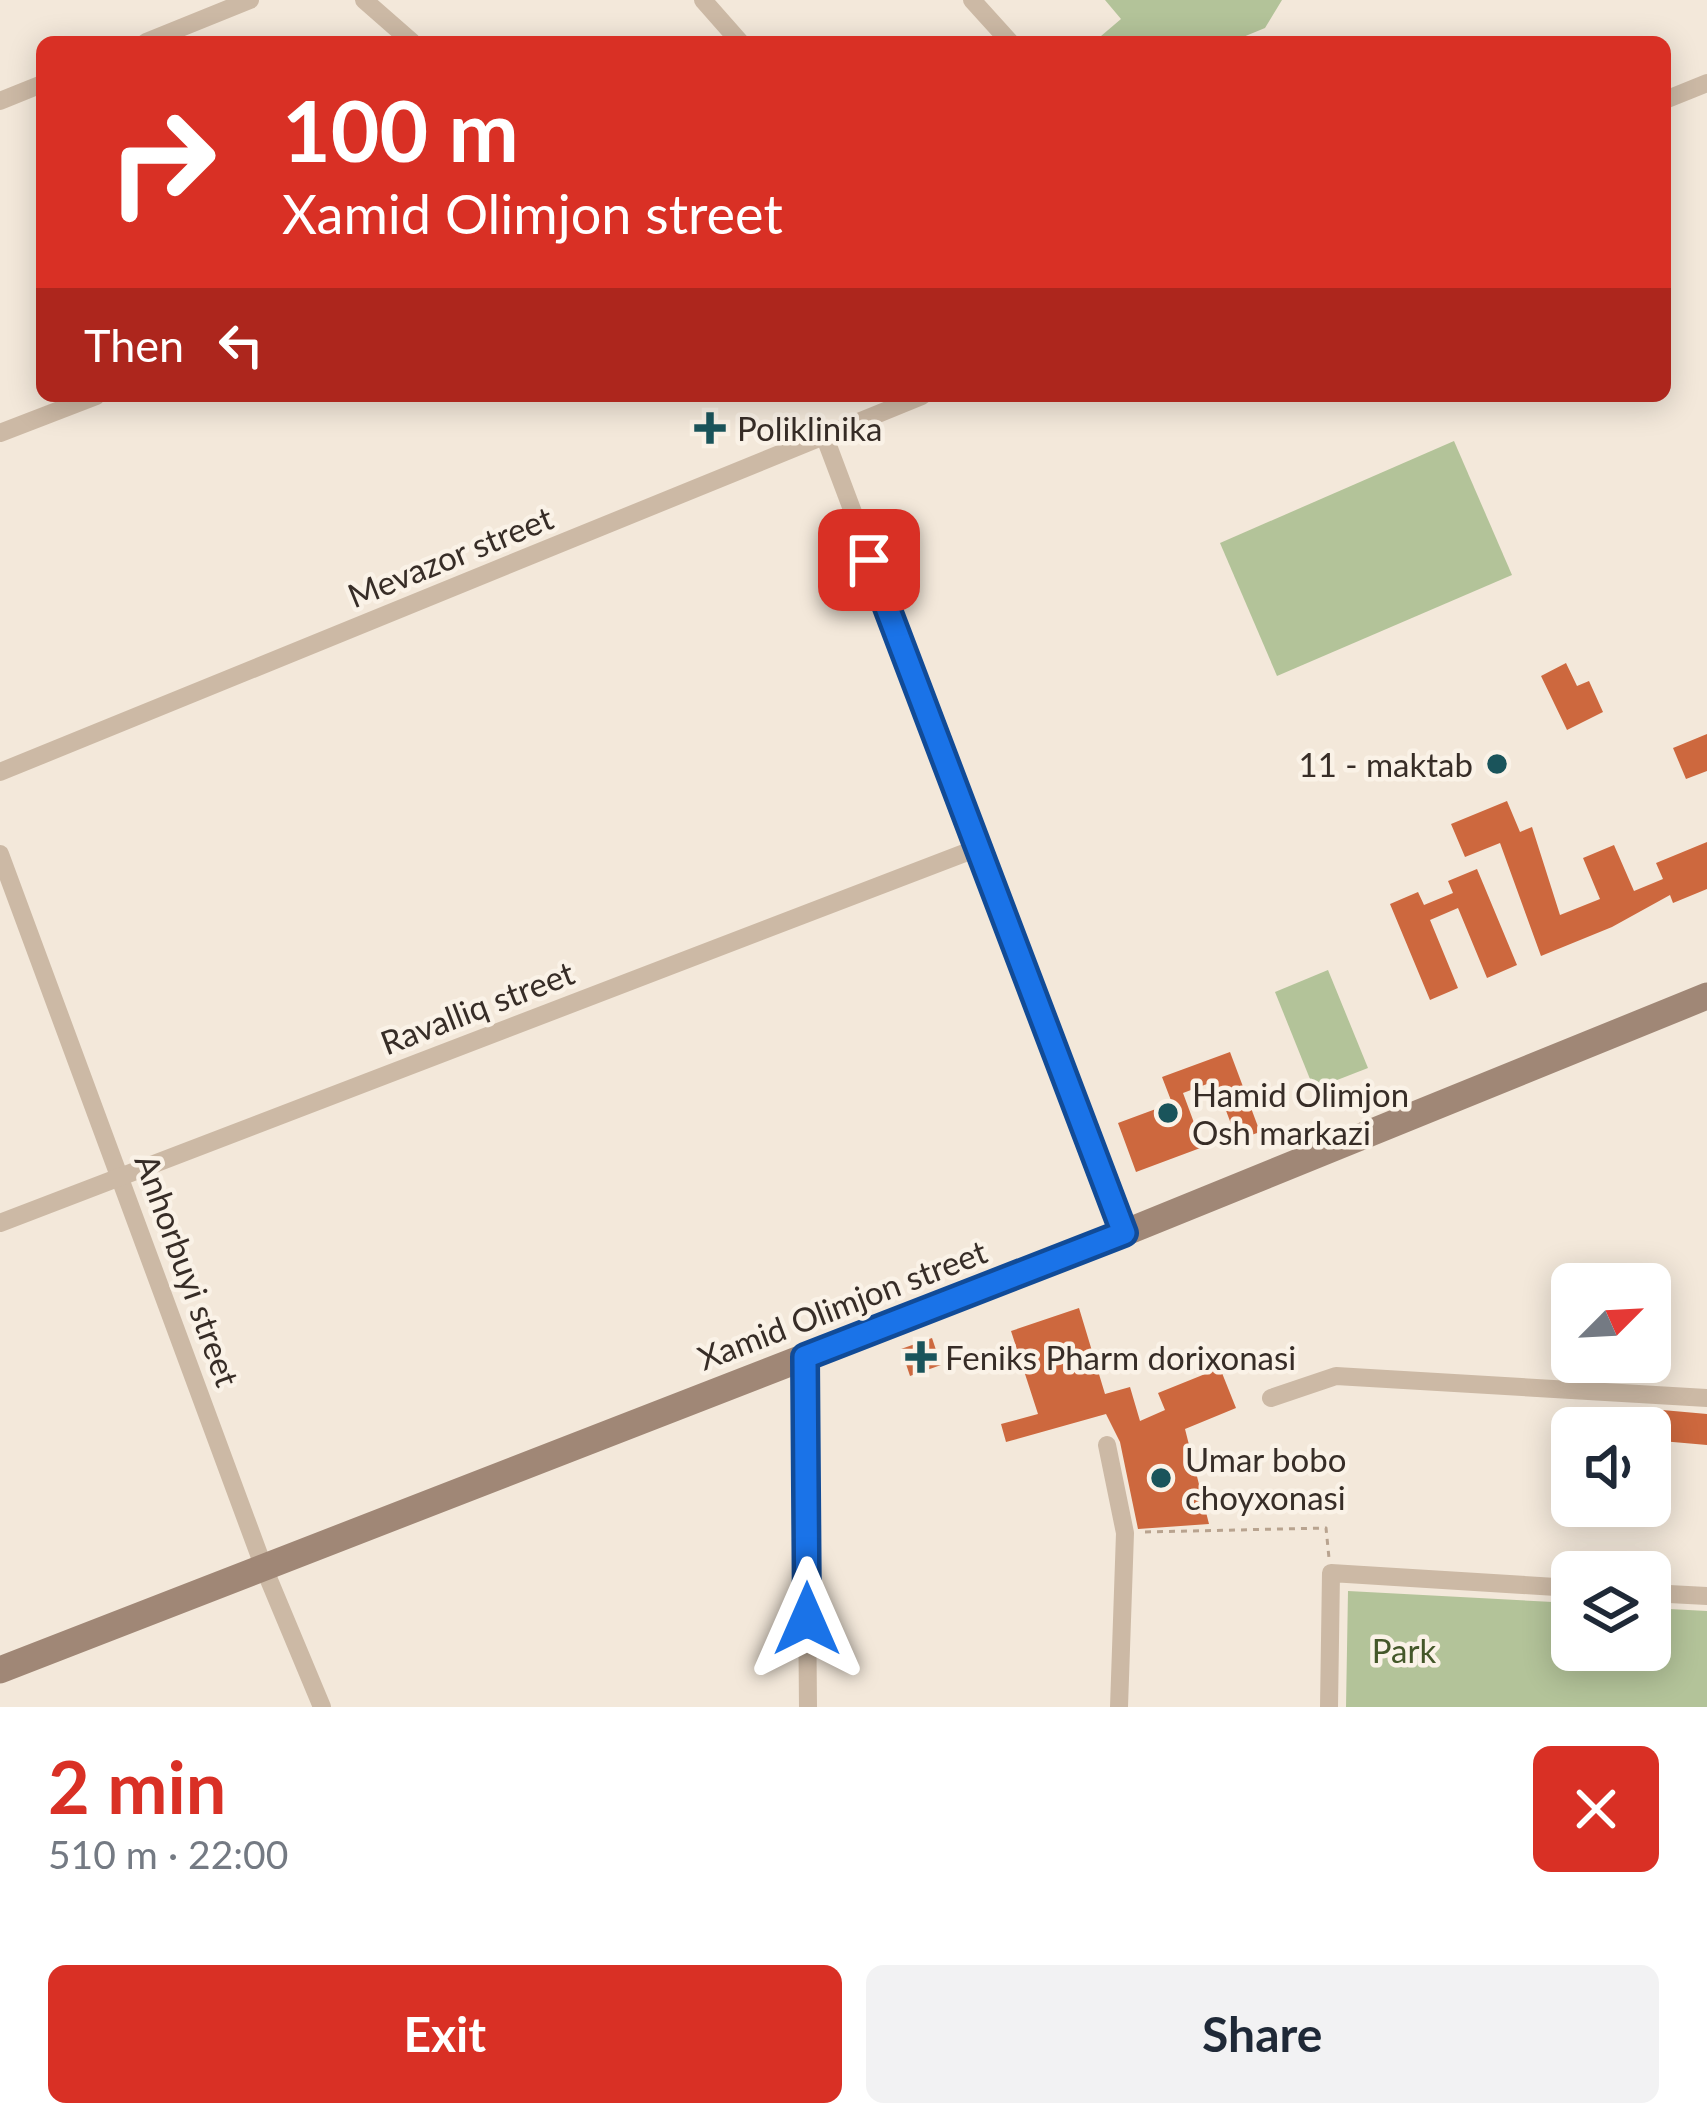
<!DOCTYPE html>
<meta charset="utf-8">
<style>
body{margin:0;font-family:Lato,sans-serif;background:#f2f2f3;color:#1f2937;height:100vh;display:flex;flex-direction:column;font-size:45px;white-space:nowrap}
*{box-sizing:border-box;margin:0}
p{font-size:39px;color:#747a83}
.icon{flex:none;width:66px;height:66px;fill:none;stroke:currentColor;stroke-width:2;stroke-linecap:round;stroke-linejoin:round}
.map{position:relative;height:1707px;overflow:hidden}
.sheet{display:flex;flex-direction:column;background:#fff;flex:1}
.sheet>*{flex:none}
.banner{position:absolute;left:36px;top:36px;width:1635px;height:366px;border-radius:18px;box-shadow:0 6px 30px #0003;background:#d93025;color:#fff;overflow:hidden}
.needle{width:78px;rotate:66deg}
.tools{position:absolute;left:1551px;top:1263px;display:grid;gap:24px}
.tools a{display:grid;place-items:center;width:120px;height:120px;border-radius:18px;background:#fff;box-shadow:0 6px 30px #0003;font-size:60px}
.pin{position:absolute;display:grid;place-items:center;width:102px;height:102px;color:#fff;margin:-51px;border-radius:24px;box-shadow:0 6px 18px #0006}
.me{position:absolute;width:132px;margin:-66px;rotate:0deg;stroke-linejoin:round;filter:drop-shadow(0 0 9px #0008)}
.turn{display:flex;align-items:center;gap:42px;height:252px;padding:0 48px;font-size:54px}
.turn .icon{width:156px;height:156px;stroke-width:2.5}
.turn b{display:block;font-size:84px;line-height:102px}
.then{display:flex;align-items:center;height:114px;padding:0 48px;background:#0003;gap:24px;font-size:45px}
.round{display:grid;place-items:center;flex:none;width:126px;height:126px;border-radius:18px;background:#f2f2f3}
.head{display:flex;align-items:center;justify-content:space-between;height:204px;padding:0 48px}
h1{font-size:72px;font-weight:700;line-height:90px;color:#d93025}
.action{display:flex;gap:24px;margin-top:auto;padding:24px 48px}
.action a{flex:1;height:138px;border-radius:18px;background:#d93025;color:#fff;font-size:48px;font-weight:700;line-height:138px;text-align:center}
.action a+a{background:#f2f2f3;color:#1f2937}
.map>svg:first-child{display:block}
</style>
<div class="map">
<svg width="1707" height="1707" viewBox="0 0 1707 1707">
<rect width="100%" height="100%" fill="#f3e8da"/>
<!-- green -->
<g fill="#b3c399">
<path d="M1105,0h177l-17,28 -34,14h-137l27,-23z"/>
<path d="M1454,441l58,134 -235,101 -57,-133z"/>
<path d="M1328,970l40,98 -54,21 -39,-97z"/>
<path d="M1348,1591l224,12v47h78v-42l57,3v96h-361z"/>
</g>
<!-- building -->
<g fill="#cd683e">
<path d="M1566,663l11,23 12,-5 14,31 -36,18 -26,-54z"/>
<path d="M1707,734v37l-21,8 -13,-31z"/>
<path d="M1507,801l13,31 12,-5 28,88 40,-16 -17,-41 31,-13 20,46 29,-12 -7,-16 51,-21v47l-34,14 -3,-8 -58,32 -71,29 -41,-113 -35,14 -14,-33z"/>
<path d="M1477,869l40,96 -30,13 -29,-70 -28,12 28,68 -28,12 -40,-96 28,-12 6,13 29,-12 -5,-12z"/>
<path d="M1230,1052l30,80 -23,8 -22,-59 -32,12 20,54 -67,25 -18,-49 54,-20 -10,-26z"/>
<path d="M1079,1308l26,86 25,-7 10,34 25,-11 -7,-17 62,-25 16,40 -51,21 24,95 -71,5 -18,-87 -14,-28 -100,28 -5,-18 37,-10 -27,-83z"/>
<path d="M932,1338l9,27 -31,11 -9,-27z"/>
<path d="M1629,1407l78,7v31l-57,-5v-12h-23z"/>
</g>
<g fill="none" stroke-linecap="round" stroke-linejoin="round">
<!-- path -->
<path stroke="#b8a38f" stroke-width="3" stroke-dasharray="6 6" stroke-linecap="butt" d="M1145,1532l181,-4 3,30"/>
<!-- street -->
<g stroke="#ccb9a5" stroke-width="18">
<path d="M364,0l48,42"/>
<path d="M703,0l37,42"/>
<path d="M972,0l38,42"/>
<path d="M146,42l104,-42"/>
<path d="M1665,100l42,-17"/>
<path d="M0,101l42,-17"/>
<path d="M0,433l96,-37"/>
<path d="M824,435l300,798"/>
<path d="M0,772l922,-376"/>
<path d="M0,854l264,714 58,139"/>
<path d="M0,1223l975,-374"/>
<path d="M805,1357l3,350"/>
<path d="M1271,1398l65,-22 371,22"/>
<path d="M1107,1445l18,88 -6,174"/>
<path d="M1650,1593l57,3"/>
<path d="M1329,1707l2,-134 241,15"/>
</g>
<!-- secondary -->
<path stroke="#a08776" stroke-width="27" d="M0,1670l1124,-437 583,-237"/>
</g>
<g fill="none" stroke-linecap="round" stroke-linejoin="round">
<defs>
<path id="route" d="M807,1619l-2,-262 319,-124 -255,-673"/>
</defs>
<!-- route casing -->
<use href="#route" stroke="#114b97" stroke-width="30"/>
<!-- route -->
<use href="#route" stroke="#1a73e8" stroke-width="21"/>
</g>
<!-- markers -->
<g fill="#1a545b" stroke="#faf2e7" stroke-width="4.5">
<path d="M704 410h12v12h12v12h-12v12h-12v-12h-12v-12h12z"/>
<circle cx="1497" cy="764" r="12"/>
<circle cx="1168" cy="1113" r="12"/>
<path d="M915 1339h12v12h12v12h-12v12h-12v-12h-12v-12h12z"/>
<circle cx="1161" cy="1478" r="12"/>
</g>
<g text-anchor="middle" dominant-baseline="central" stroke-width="9" stroke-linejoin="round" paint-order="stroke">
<!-- poi labels -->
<g font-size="33" fill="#372d27" stroke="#faf2e7" text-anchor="start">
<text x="737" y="428">Poliklinika</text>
<text x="1473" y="764" text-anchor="end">11 - maktab</text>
<text x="1192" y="1094">Hamid Olimjon<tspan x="1192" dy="38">Osh markazi</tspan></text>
<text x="945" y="1357">Feniks Pharm dorixonasi</text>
<text x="1185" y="1459">Umar bobo<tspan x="1185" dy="38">choyxonasi</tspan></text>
</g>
<!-- street labels -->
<g font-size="33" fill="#372d27" stroke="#faf2e7">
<text transform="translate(450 556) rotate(-22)">Mevazor street</text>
<text transform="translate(477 1007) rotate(-21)">Ravalliq street</text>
<text transform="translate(188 1270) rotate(70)">Anhorbuyi street</text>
<text transform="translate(842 1304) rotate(-21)">Xamid Olimjon street</text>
</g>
<!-- park labels -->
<g font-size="33" fill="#445729" stroke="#faf2e7">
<text x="1404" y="1650">Park</text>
</g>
</g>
</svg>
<div class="tools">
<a><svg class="needle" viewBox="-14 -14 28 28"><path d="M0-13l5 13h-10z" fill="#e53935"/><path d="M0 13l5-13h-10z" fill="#747a83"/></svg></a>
<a><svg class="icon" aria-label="sound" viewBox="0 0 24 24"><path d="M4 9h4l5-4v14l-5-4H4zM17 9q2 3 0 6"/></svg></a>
<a><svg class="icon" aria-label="layers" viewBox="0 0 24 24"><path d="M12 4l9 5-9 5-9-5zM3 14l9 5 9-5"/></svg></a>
</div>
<div class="pin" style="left:869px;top:560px;background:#d93025"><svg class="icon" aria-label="arrive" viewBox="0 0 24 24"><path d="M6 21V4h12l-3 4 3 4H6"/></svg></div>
<svg class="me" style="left:807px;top:1619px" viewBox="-20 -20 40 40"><path d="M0-17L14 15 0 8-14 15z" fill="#1a73e8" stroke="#fff" stroke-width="4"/></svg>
<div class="banner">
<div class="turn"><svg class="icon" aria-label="right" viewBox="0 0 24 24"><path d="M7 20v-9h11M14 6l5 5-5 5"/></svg><div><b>100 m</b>Xamid Olimjon street</div></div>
<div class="then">Then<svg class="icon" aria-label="left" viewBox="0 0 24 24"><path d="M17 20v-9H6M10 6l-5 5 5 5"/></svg></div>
</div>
</div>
<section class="sheet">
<div class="head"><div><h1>2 min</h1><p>510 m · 22:00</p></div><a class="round" style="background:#d93025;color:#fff"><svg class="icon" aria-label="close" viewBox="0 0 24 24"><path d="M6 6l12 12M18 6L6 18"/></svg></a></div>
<div class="action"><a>Exit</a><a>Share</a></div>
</section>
